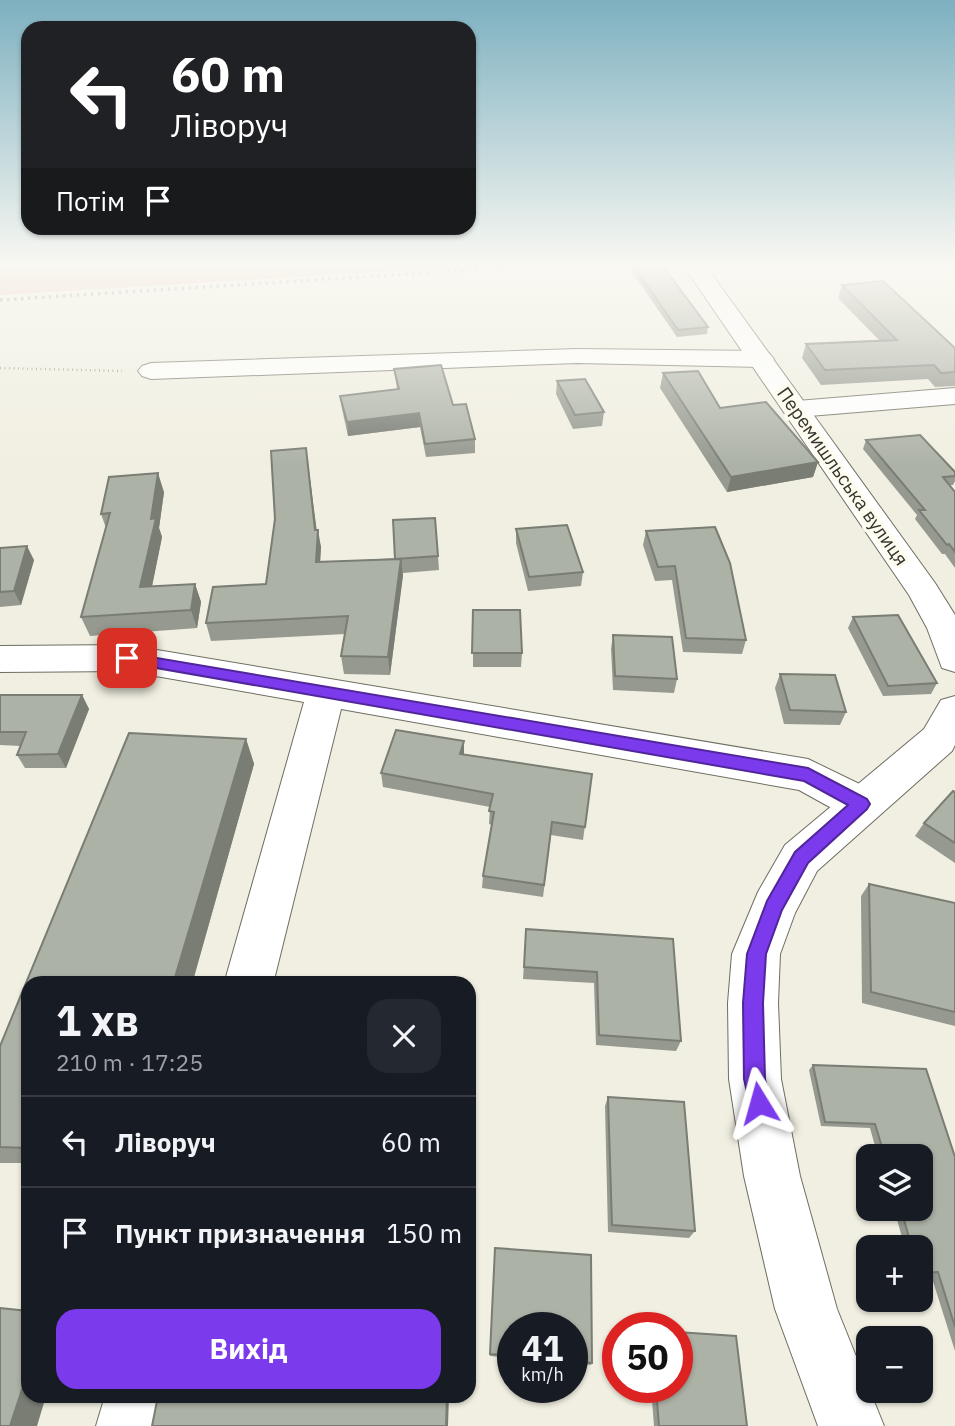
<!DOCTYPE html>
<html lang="uk">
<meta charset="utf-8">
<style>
body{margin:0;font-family:"IBM Plex Sans",sans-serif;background:#242831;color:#f1f3f6;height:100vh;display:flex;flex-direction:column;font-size:26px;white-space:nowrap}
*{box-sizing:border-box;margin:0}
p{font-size:23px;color:#9ea1a6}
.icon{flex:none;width:38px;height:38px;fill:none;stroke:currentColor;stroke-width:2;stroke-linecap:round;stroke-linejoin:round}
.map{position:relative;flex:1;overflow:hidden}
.details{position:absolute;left:21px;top:976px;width:455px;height:427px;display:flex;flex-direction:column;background:#171b24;border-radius:21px;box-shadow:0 2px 5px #0004}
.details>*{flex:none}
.banner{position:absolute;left:21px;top:21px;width:455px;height:214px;border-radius:21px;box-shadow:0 2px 5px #0004;background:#202124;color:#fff;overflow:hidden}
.controls{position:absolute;left:856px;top:1144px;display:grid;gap:14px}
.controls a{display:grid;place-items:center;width:77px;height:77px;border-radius:14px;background:#171b24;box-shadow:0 2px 5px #0004;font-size:35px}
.speed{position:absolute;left:497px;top:1312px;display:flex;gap:14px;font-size:35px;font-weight:700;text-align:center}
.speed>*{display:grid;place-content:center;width:91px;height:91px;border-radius:50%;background:#171b24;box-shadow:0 2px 5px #0004;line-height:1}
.speed small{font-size:18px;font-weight:400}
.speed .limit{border:10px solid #d22;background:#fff;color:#111}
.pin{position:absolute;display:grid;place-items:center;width:60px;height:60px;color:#fff;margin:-30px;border-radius:14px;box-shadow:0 4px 10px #0006}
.me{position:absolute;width:77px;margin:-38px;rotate:352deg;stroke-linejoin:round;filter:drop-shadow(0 0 5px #0008)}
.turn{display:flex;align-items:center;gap:24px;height:147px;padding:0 35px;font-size:32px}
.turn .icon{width:91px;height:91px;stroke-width:2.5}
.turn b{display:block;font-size:49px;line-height:60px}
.then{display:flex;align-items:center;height:66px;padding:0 35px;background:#0003;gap:14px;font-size:26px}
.round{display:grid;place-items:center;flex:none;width:74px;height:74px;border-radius:21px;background:#242831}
.overview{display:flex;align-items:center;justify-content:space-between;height:119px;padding:0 35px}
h1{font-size:42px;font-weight:700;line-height:52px}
.button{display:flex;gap:14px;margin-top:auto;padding:14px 35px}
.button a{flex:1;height:80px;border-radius:21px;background:#7c3aed;color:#fff;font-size:28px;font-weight:700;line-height:80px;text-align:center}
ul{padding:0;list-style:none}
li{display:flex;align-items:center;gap:21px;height:91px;padding:0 35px;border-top:2px solid #363941}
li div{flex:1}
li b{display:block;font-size:26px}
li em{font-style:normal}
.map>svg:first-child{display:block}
</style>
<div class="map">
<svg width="955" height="1426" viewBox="0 0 955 1426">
<rect width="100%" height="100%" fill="#f1efe1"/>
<!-- green -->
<path fill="#e4bfaa" d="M0,265h495l-495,30z"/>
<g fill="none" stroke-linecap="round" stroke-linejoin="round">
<defs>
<g id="minor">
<path d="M577,349l184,2 9,3 4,5 -4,5 -9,3 -184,-4 -426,16 -9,-3 -4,-5 4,-5 9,-3z"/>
<path d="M955,388v16l-158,13 -10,-2 -3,-6 3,-6 10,-2z"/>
<path d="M127,645l681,114 68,33 6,12 -6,12 -15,5 -15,-5 -47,-26 -458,-81 -68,275h-49l80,-282 -177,-31 -127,1v-26z"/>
<path d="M105,1396h64l-7,30h-66z"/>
</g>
<g id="major">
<path d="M683,265h22l230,318 20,32v57l-13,-4 -15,-40 -18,-33z"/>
<path d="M955,696v49l-3,6 -135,120 -22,42 -15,41 -2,49 3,76 19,97 37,133 47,117h-66l-43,-117 -31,-133 -15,-97 -1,-76 4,-49 26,-62 27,-47 139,-116 17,-29z"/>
</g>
</defs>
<!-- minor casing -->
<use href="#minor" stroke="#6f6e62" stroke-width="2"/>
<!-- major casing -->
<use href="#major" stroke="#6f6e62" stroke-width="2"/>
<!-- path -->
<path stroke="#95938a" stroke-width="2.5" stroke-dasharray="1 3.5" stroke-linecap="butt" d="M0,368l122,3"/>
<!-- minor -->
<use href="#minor" fill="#fff" fill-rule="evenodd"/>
<!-- major -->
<use href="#major" fill="#fff" fill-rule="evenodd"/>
<!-- rail -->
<path stroke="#8a887f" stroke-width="3.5" stroke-dasharray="2.5 4.5" stroke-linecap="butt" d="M0,300l549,-35"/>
</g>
<!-- wall -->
<g fill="#95998f">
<path d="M631,265h31l46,62 -1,7 -30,3 -47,-68z"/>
<path d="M842,285l113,63v38l-20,1 -7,-8 -107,6 -19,-27 4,-14 73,-4 -41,-42z"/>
<path d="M394,369l59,36 22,34v14l-49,4 -6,-30 -72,9 -6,-27 -2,-13 57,-7z"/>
<path d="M663,373l57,35 98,54 -5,15 -86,15 -67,-104z"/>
<path d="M557,381l47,31 -2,14 -29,3 -17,-35z"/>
<path d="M866,440l89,32v9l-2,4h-4l6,7v76l-10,-14h-3l-27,-35 2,-4 -54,-66z"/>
<path d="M306,448l10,82 5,17 -1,15 118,-6 1,14 -36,3 -13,102 -46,-1 -3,-18 4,-22 -134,7 -5,-18 60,-39z"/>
<path d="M164,492l-5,36 3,9 -10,49 43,-2 6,18 -4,26 -107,8 -9,-19 25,-89 -5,-14z"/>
<path d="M516,529l67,43 -2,14 -53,5 -12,-48z"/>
<path d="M646,531l100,109 -4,14 -59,-2 -11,-72 -17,1 -12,-36z"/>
<path d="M0,548l34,12 -13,45 -21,2z"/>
<path d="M473,610l49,43 -1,14h-48z"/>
<path d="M853,617l84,66 -6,11 -48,2 -35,-68z"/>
<path d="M613,635l64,44 -3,14 -61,-3 -2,-41z"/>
<path d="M780,674l66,38 -6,13 -56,-1 -9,-36z"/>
<path d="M0,695h82l7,14 -23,59h-41l-8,-13 3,-9 -20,-1z"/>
<path d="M129,733l117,6 8,25 -62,220h-164v179h-28v-117z"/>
<path d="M464,754l128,20 -9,66 -32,-5 -8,62 -61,-9 1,-12 9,-51 -3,-1 1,-17 -107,-20 -2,-14z"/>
<path d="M955,792v71l-40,-27 9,-13z"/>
<path d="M869,884l86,19v123l-93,-23 -1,-107z"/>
<path d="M526,929l147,10 8,102 -5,10 -80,-6 -2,-62 -71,-4z"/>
<path d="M813,1065l142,92v194l-24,-76 -11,1v-28h-15l-11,-39h26v-52h-42l-8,-29 -49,-2 -12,-56z"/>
<path d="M608,1097l87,134 -6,7 -81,-6 -3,-126z"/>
<path d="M495,1248l96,7 1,108 -1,2 -19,-2v-35h-59v30l-23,-2z"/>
<path d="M651,1388h26l70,38h-93z"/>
</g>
<!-- shaded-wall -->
<g fill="#797d74">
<path d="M419,413l1,14 -72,9 -1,-14z"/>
<path d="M306,448l12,92v-10l3,17 -2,33 -3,-18z"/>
<path d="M818,462l-5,15 -86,15 4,-15z"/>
<path d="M158,473l6,19 -5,36 3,9 -14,69 -8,-19z"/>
<path d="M27,546l7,14 -13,45 -7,-14z"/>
<path d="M401,559l2,17 -13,99 -2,-18z"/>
<path d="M195,584l6,18 -4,26 -6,-18z"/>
<path d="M82,695l7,14 -23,59 -8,-14z"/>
<path d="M246,739l8,25 -62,220h-19z"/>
<path d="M464,741v14l-4,-1z"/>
<path d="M28,1371v25h18l-9,30h-27z"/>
<path d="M447,1396h2l-1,30h-2z"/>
</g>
<!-- building -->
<g fill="#adb2a6" stroke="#797d74" stroke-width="2">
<path d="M633,265h29l46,62 -30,3z"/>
<path d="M883,281l72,67v24l-14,1 -7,-8 -109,5 -19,-26 91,-4 -55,-55z"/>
<path d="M441,365l12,40 13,-1 9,35 -50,5 -6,-31 -72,9 -7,-26 59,-7 -5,-20z"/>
<path d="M698,371l22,37 46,-6 52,60 -87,15 -68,-104z"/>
<path d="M585,379l19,33 -29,3 -18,-34z"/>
<path d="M920,435l35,37v4l-12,1 12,15v60l-6,-8 -2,1 -28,-35h6l-59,-70z"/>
<path d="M306,448l9,82h3l-2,32 85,-3 -13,98 -47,-1 7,-40 -142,7 7,-36 53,-3 9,-65 -4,-68z"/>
<path d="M158,473l-7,46 5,-1 -16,69 55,-3 -4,26 -110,7 29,-104 -9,1 8,-37z"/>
<path d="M435,518l3,38 -43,3 -2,-39z"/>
<path d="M567,525l16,47 -54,5 -13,-48z"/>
<path d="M715,527l15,36 16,77 -60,-2 -11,-72 -17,1 -12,-36z"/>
<path d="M27,546l-13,45 -14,1v-44z"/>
<path d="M473,610h47l2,43h-50z"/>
<path d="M898,615l39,68 -49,3 -35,-69z"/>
<path d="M613,635l59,2 5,42 -62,-3z"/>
<path d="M780,674l55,1 11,37 -56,-2z"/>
<path d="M0,695h82l-24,59 -41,1 9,-23h-26z"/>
<path d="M396,730l68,11 -4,13 132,20 -7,53 -33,-5 -8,63 -61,-9 11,-64 -5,-1 4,-17 -112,-21z"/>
<path d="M129,733l117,6 -73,245h-145v164l-28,-1v-101z"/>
<path d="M953,791l2,1v51l-31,-20z"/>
<path d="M869,884l86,19v109l-84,-20z"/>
<path d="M526,929l147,10 8,102 -82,-6 -2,-63 -73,-5z"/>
<path d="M813,1065l113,4 29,88v170l-17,-55 -18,1v-25h-8l-11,-39h19v-52h-35l-10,-33 -50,-2z"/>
<path d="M608,1097l76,5 11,129 -83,-6z"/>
<path d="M495,1248l96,7 1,108 -20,-2v-33h-59v28l-23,-2z"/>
<path d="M0,1308l28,3v60l-18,55h-10z"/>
<path d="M677,1332l59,4 11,90h-88l-3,-38h21z"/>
<path d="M158,1396h289l-1,30h-294z"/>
</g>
<!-- sky -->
<linearGradient id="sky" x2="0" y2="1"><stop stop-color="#7db0c0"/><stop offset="0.57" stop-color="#f9f8f2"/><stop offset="1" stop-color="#f9f8f2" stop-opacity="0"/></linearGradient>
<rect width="955" height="465" fill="url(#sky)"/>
<!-- route -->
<path fill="#7c3aed" stroke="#51269a" stroke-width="2" d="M127,653l681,115 59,31 3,5 -3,5 -59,54 -26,47 -16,44 -3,49 2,76 5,24 -3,8 -8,3 -8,-3 -7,-32 -1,-76 4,-49 20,-53 28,-49 53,-47 -44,-24 -682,-119 -2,-4 2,-3z"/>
<g text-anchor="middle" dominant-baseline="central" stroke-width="7" stroke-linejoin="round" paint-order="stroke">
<!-- far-street labels -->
<g font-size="19" fill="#363530" stroke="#fefcef">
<text transform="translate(843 476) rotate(55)">Перемишльська вулиця</text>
</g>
</g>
</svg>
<div class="controls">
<a><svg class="icon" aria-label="layers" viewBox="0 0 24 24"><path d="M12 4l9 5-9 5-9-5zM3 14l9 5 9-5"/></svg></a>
<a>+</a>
<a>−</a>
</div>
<div class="speed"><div>41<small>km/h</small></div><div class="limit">50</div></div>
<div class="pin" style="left:127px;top:658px;background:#d93025"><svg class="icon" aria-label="arrive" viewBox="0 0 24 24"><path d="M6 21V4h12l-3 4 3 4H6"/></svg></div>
<svg class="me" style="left:759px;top:1103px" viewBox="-20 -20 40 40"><path d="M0-17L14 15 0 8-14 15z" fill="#7c3aed" stroke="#fff" stroke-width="4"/></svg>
<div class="banner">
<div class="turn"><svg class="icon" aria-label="left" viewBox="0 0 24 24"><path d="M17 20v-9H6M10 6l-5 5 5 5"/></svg><div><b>60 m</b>Ліворуч</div></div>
<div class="then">Потім<svg class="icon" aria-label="arrive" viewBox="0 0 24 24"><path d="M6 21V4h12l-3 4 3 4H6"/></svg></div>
</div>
<section class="details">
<div class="overview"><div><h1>1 хв</h1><p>210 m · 17:25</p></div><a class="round"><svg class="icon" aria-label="close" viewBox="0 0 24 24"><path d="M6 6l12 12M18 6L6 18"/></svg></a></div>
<ul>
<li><svg class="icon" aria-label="left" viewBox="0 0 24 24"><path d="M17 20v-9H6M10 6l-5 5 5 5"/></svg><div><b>Ліворуч</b></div><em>60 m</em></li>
<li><svg class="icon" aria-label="arrive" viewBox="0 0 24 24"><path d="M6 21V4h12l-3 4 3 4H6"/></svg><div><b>Пункт призначення</b></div><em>150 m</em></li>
</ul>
<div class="button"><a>Вихід</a></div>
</section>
</div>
